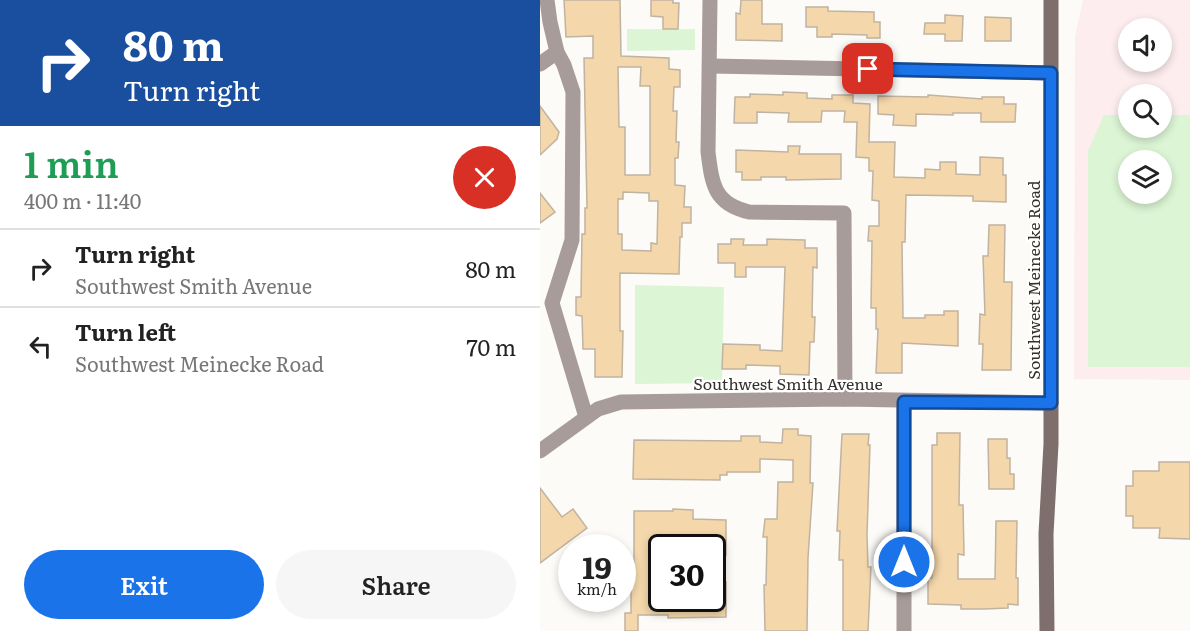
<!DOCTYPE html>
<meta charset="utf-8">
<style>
body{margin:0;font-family:Literata,serif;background:#f6f6f6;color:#222;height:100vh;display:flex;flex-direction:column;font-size:22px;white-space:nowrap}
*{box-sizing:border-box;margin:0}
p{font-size:20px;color:#767676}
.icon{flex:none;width:33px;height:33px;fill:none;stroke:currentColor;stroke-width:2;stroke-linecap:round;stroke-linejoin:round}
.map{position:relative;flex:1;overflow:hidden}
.drawer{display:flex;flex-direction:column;background:#fff;width:540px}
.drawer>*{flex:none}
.top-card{background:#1a4fa0;color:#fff;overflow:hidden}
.buttons{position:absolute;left:578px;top:18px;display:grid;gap:12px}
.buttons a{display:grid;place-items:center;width:54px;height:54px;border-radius:50%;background:#fff;box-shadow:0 3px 9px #0003;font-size:30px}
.speed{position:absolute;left:18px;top:534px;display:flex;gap:12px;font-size:30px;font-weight:700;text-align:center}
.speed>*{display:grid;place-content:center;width:78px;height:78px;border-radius:50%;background:#fff;box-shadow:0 3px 9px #0003;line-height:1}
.speed small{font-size:15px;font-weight:400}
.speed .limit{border:3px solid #111;border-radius:9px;background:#fff;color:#111}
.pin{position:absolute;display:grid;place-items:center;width:51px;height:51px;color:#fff;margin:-26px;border-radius:12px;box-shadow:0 3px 9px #0006}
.me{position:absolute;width:66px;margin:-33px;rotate:0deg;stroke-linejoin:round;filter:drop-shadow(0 0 4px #0008)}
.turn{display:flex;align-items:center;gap:21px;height:126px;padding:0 24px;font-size:27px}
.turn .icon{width:78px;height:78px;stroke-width:2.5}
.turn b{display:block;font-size:42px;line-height:51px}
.round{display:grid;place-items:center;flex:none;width:63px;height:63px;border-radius:32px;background:#f6f6f6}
.head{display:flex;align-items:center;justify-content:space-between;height:102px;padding:0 24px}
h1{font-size:36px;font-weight:600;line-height:45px;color:#1e9e55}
.cta{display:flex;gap:12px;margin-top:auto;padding:12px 24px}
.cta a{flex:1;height:69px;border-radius:36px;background:#1a73e8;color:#fff;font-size:24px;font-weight:600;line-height:69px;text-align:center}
.cta a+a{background:#f6f6f6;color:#222}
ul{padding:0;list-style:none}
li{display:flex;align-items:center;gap:18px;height:78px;padding:0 24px;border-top:2px solid #e0e0e0}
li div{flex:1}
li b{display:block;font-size:22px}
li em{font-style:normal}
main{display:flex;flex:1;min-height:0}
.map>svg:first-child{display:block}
</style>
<main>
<section class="drawer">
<div class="top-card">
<div class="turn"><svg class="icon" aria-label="right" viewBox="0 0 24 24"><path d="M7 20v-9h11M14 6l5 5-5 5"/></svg><div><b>80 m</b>Turn right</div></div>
</div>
<div class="head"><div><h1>1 min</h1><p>400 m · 11:40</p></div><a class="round" style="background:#d93025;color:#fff"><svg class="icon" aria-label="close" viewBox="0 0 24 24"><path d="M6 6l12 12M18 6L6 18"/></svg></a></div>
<ul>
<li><svg class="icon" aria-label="right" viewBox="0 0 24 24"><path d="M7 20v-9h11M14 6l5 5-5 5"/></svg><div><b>Turn right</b><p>Southwest Smith Avenue</p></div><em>80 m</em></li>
<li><svg class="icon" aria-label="left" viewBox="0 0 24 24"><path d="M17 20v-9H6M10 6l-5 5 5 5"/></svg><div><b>Turn left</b><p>Southwest Meinecke Road</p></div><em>70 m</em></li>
</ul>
<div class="cta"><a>Exit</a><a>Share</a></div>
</section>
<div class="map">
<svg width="650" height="631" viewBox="0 0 650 631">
<rect width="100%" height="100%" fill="#fdfbf7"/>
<!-- education -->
<path fill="#fdedee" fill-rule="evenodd" d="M543,0h107v380l-116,-1 1,-342zM588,28h33v34h-33zM588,94h33v34h-33zM588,160h33v34h-33z"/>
<!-- green -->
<g fill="#dcf5d5" fill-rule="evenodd">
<path d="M87,29h68v21l-68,1z"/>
<path d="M564,115h24v13h33v-13h29v252h-102v-216zM621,160v34h-33v-34z"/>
<path d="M95,285l89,2 -2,96 -87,1z"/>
</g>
<!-- building -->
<g fill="#f4d7aa" stroke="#c0b3a1" stroke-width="1.5" fill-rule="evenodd">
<path d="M24,0h56l1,56 48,2v11l11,1v17h-6l-1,24h4l-1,31h3l-1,16h-3v27l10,1 -1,21h7v16h-9v14h-2l-1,37 -59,-1v58h3l-1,46h-27v-28h-12l-1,-33 -6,-1v-18h5l1,-63h3v-26h2l-3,-150h9v-22l-27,1zM78,67h23l-1,19h10v89h-25v-48h-6zM83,192l26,1v8h9l-1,43 -6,-1v8l-29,-1v-16h-4v-35h5z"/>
<path d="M111,0h22v3h6l-1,26h-15v-12l-12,-1z"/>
<path d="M201,0h21v24h20v17l-46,-1v-27l4,1z"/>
<path d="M266,7h22v4l46,1v10h6v16h-13v-3l-35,-1v3h-15v-10h-11z"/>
<path d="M405,15l18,1 -1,25h-17v-7h-21l1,-11h20z"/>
<path d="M445,17l26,1v23h-26z"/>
<path d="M243,92l24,1v5l25,1v-4h21v8l17,1 -1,38h26l-1,35 31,1v-9l15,1v-8h16v12l24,1v-18l23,1v17h3v27l-33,-1v-5l-67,-1 -1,47h-3l1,76h22v-3h19v-4h14v35l-56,-3v30h-26l2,-44h-2v-21h-5l1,-67h-4l1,-15h10v-25l-7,-1 1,-29h-4v-13l-13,-1 1,-35h-13l1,-11h-23l-1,11h-33l1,-9 -32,-1v11h-23l1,-26h15v-3l33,1z"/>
<path d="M388,95l54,4v-2h22v7h12l-1,18h-34v-9h-28v2l-37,-1v12l-23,-1 1,-10 -16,-1v-18l50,1z"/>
<path d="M0,106l19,26 -2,7 -17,16z"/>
<path d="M248,146h12l-1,8h42v25l-55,1v-3h-25v3h-19v-8h-6v-22l52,2z"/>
<path d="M0,193l15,19 -15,11z"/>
<path d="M449,225h16l-1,57h8l-1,88h-29l1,-26h-4l1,-30 5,1 -2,-59h5z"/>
<path d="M191,239h13l-1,6h24v-6l38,1v8h12v20l-4,-1 -1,50h3l-1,25h-4l-1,33 -29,-1v-8l-34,-1v4h-24l1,-25 37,1v5l22,1 3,-84h-39v10h-11v-14h-17v-19h13z"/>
<path d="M243,429h15v6l13,1 -1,47h3l-5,75 -1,73h-42l-1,-46h2l1,-48h-4l2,-18h12l1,-37h15v-22l-33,-1v13h-33v3h-7v5l-87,-1 1,-39 107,1v-5h19v6l22,1z"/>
<path d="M397,433h23l-1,72h4l1,50 -6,-1v25h37l1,-58h21l-1,57h2v27l-10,-1v4l-24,1h-23v-4l-33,-1v-26h4v-133h5z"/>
<path d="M302,434h27l-1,11h2l-3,89 1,33h3l-3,64h-25v-71h-4l1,-29h-3z"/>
<path d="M448,439h19v19h3v16h4v15h-25z"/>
<path d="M619,462h31v77l-31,-1 1,-10h-27v-12h-7v-30h7v-15h26z"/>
<path d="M0,488l22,29 11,-8 14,19 -47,35z"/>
<path d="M133,509l20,1v9l33,1v35h-14v-7h-50v8h-7v4h-6l1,29h5v9h57v-16h14v35l-58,1v-3h-30v16h-13v-18h6v-34h3v-68h39z"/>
</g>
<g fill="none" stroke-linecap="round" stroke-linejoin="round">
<!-- street -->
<g stroke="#a79c9a" stroke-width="15">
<path d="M7,0l3,22 7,30 7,13 9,27 -1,148 -20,63 34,114"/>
<path d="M170,0l-2,152c4,32 6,52 41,60l95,1 1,186"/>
<path d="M0,64l17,-12"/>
<path d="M170,66l341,7"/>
<path d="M364,402v229"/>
<path d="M0,451l58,-42 23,-7 224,-3 206,4"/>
</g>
<!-- secondary -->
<path stroke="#7f6f6c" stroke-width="15" d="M507,631l-1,-97 5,-90v-444"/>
</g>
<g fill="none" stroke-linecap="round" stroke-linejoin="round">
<defs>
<path id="route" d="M328,69l183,4v330l-147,-1v160"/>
</defs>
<!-- route casing -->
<use href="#route" stroke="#114b97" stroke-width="15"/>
<!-- route -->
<use href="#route" stroke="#1a73e8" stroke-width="10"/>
</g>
<g text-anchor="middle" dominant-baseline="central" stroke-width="4.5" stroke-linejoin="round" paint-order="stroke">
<!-- street labels -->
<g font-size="16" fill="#353029" stroke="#fff">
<text transform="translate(493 280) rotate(-90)">Southwest Meinecke Road</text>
<text x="248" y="383">Southwest Smith Avenue</text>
</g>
</g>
</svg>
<div class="buttons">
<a><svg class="icon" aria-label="sound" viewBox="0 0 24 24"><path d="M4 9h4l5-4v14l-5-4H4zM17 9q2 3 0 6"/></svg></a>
<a><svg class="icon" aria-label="search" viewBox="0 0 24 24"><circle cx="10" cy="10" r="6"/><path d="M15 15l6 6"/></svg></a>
<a><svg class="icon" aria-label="layers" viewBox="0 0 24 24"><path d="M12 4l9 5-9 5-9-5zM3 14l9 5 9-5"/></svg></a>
</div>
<div class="speed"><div>19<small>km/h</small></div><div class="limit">30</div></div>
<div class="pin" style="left:328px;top:69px;background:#d93025"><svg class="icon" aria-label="arrive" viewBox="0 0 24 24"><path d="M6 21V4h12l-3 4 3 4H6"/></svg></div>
<svg class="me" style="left:364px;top:562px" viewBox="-20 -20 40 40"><circle r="17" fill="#1a73e8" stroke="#fff" stroke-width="3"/><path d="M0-11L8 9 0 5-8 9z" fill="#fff"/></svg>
</div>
</main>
